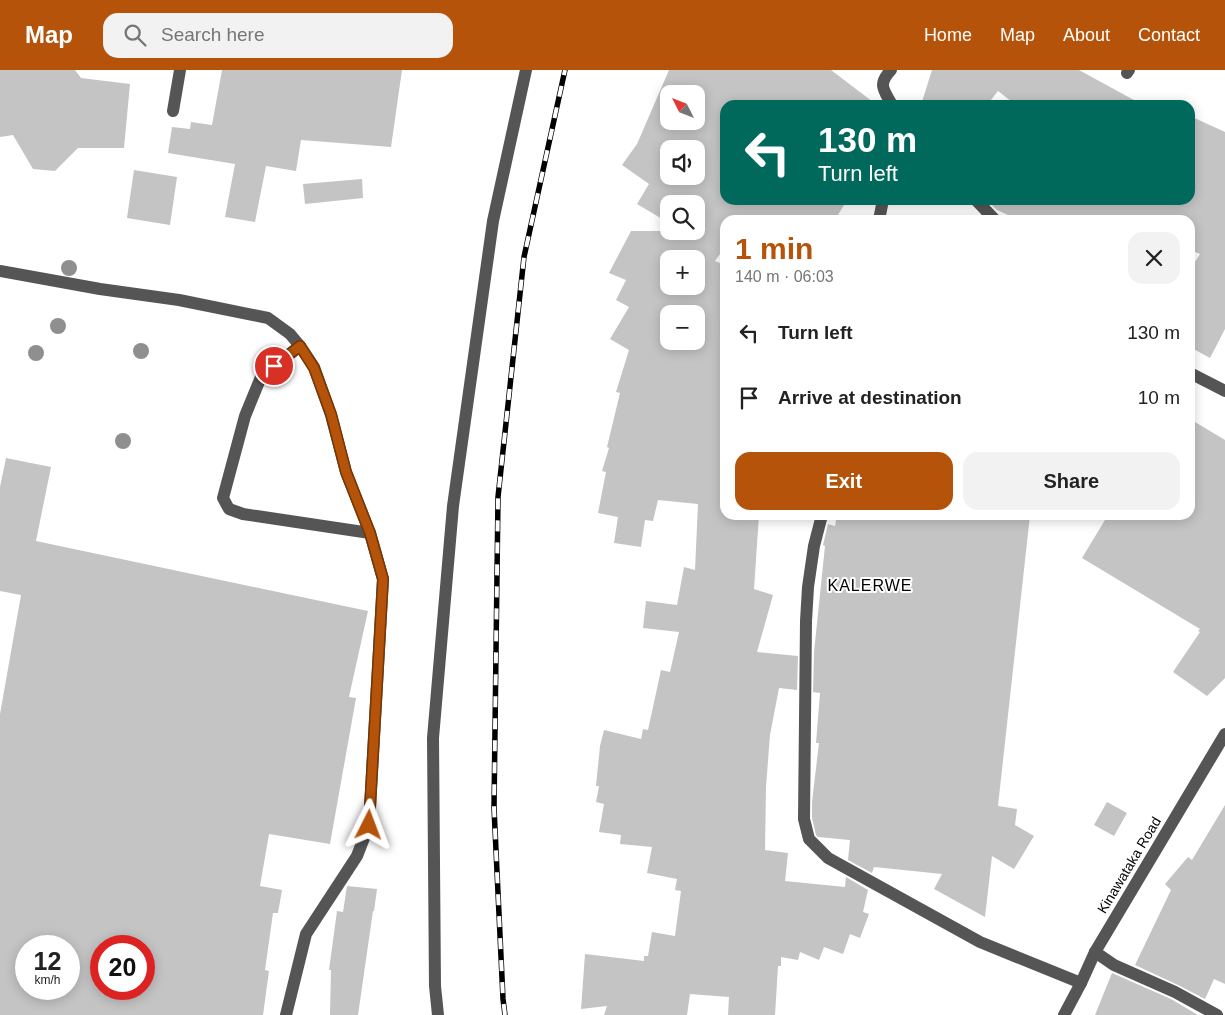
<!DOCTYPE html>
<meta charset="utf-8">
<style>
body{margin:0;font-family:Arial,sans-serif;background:#f2f2f2;color:#222;height:100vh;display:flex;flex-direction:column;font-size:19px;white-space:nowrap}
*{box-sizing:border-box;margin:0}
p{font-size:16px;color:#767676}
.icon{flex:none;width:28px;height:28px;fill:none;stroke:currentColor;stroke-width:2;stroke-linecap:round;stroke-linejoin:round}
.map{position:relative;flex:1;overflow:hidden}
.sheet{position:absolute;left:720px;top:145px;width:475px;height:305px;display:flex;flex-direction:column;background:#fff;border-radius:15px;box-shadow:0 2px 12px #0003}
.sheet>*{flex:none}
.top-card{position:absolute;left:720px;top:30px;width:475px;height:105px;border-radius:15px;box-shadow:0 2px 12px #0003;background:#00695c;color:#fff;overflow:hidden}
.needle{width:32px;rotate:312deg}
.fabs{position:absolute;left:660px;top:15px;display:grid;gap:10px}
.fabs a{display:grid;place-items:center;width:45px;height:45px;border-radius:10px;background:#fff;box-shadow:0 2px 12px #0003;font-size:25px}
.speed{position:absolute;left:15px;top:865px;display:flex;gap:10px;font-size:25px;font-weight:700;text-align:center}
.speed>*{display:grid;place-content:center;width:65px;height:65px;border-radius:50%;background:#fff;box-shadow:0 2px 12px #0003;line-height:1}
.speed small{font-size:12px;font-weight:400}
.speed .limit{border:8px solid #d22;background:#fff;color:#111}
.pin{position:absolute;display:grid;place-items:center;width:42px;height:42px;color:#fff;margin:-21px;border:2px solid #fff;border-radius:50%;box-shadow:0 1px 5px #0007}
.me{position:absolute;width:55px;margin:-28px;rotate:3deg;stroke-linejoin:round;filter:drop-shadow(0 0 4px #0008)}
.turn{display:flex;align-items:center;gap:18px;height:105px;padding:0 15px;font-size:22px}
.turn .icon{width:65px;height:65px;stroke-width:2.5}
.turn b{display:block;font-size:35px;line-height:42px}
.round{display:grid;place-items:center;flex:none;width:52px;height:52px;border-radius:15px;background:#f2f2f2}
.overview{display:flex;align-items:center;justify-content:space-between;height:85px;padding:0 15px}
h1{font-size:30px;font-weight:800;line-height:38px;color:#b45309}
.action{display:flex;gap:10px;margin-top:auto;padding:10px 15px}
.action a{flex:1;height:58px;border-radius:15px;background:#b45309;color:#fff;font-size:20px;font-weight:800;line-height:58px;text-align:center}
.action a+a{background:#f2f2f2;color:#222}
ul{padding:0;list-style:none}
li{display:flex;align-items:center;gap:15px;height:65px;padding:0 15px}
li div{flex:1}
li b{display:block;font-size:19px}
li em{font-style:normal}
header{display:flex;align-items:center;gap:30px;box-sizing:border-box;height:70px;padding:0 25px;background:#b45309;color:#fff}
header strong{font-size:24px}
nav{display:flex;gap:28px;margin-inline-start:auto;font-size:18px}
.search{width:350px;height:45px;background:#f2f2f2;display:flex;align-items:center;gap:12px;box-sizing:border-box;padding:0 18px;border-radius:15px;color:#767676;font-size:19px}
.map>svg:first-child{display:block}
</style>
<header>
<strong>Map</strong>
<div class="search"><svg class="icon" aria-label="search" viewBox="0 0 24 24"><circle cx="10" cy="10" r="6"/><path d="M15 15l6 6"/></svg>Search here</div>
<nav><a>Home</a><a>Map</a><a>About</a><a>Contact</a></nav>
</header>
<div class="map">
<svg width="1225" height="945" viewBox="0 0 1225 945">
<rect width="100%" height="100%" fill="#fff"/>
<!-- building -->
<g fill="#c4c4c4" fill-rule="evenodd">
<path d="M0,0h75l6,8 49,6 -6,64h-46l-23,23 -22,-2 -20,-34 -13,2z"/>
<path d="M222,0h180l-11,77 -90,-7 -5,31 -30,-5 -11,56 -30,-5 10,-53 -67,-11 4,-26 18,2 1,-7 21,3z"/>
<path d="M669,0h162l46,35h-152v95h122l-12,20h-110v37l-5,-3 -5,7 10,4v61l-5,10 5,3v176h34l-5,74 19,6 -16,57 41,4 -1,34 -18,-2 -9,47 -4,52 -1,63 23,3 -3,28 60,6 1,-10 22,13 -5,22 6,2 -9,24 -10,-4 -7,20 -19,-7 -5,13 -19,-8 -2,8 -17,-3v9h-3l-3,49h-47l1,-18 -39,-3 -3,21h-83l3,-9 -26,3 4,-55 59,7v-5h4l4,-24 23,4 6,-45 -6,-1 2,-11 -30,-6 5,-26 -32,-3 1,-9 -22,-3 5,-28 -8,-2 3,-16h-3l4,-40 4,-16 37,9 2,-10 5,1 13,-60 9,2 9,-40 -36,-4 3,-27 31,4 7,-38 11,3 3,-66 -40,-4 -5,21 -8,-1 -4,27 -27,-4 4,-26 -20,-4 8,-41 -4,-1 7,-23 -2,-1 13,-54 -4,-1 13,-42 -19,-11 19,-32 -13,-7 10,-20 -17,-7 22,-42h65v-27h-27v19l-32,-19 12,-20 -27,-19 15,-21zM669,24h27v27h-27zM669,79h27v27h-27zM669,189h27v27h-27zM669,244h27v27h-27z"/>
<path d="M932,0h147l64,35h-127l-18,-14 -11,14h-66z"/>
<path d="M1190,46l35,16v197l-15,29 -20,-11v-77l10,-16 -10,-4v-30h-171l-22,-10 -10,-10h203z"/>
<path d="M134,100l43,7 -7,48 -43,-7z"/>
<path d="M362,109l1,19 -58,6 -2,-20z"/>
<path d="M1190,349l35,21v238l-18,18 -34,-24 27,-40 -2,-1 2,-2 -118,-71 26,-43h82z"/>
<path d="M6,388l45,9 -15,74 332,70 -19,86 7,1 -26,146 -61,-10 -9,52 22,4 -4,23h-5l-8,57 4,1 -6,44h-263v-301l21,-119 -21,-4v-104zM26,876h43v43h-43zM101,876h43v43h-43z"/>
<path d="M837,445h193l-32,291 19,3 -2,16 19,11 -20,33 -22,-13 -7,61 -51,-28 8,-15 -68,-7 -2,6 -24,-13 2,-20 -32,-3 -2,-2 -4,-17v-16l7,-59h-3l4,-50 -7,-1 1,-40 11,-106 -2,-1 5,-21 7,2z"/>
<path d="M1107,732l20,11 -13,23 -20,-11z"/>
<path d="M1225,735v179l-11,-5 -9,20 -27,-14 -43,-20 36,-75 -6,-6 23,-27 4,3z"/>
<path d="M347,816l30,3 -3,22h-1l-15,104h-28l1,-45h-2l8,-59 6,1z"/>
<path d="M1112,903l59,26 27,16h-103z"/>
</g>
<g fill="none" stroke-linecap="round" stroke-linejoin="round">
<!-- minor -->
<g stroke="#555" stroke-width="12">
<path d="M891,0c-14,15 -7,20 1,35"/>
<path d="M1127,3l2,-3"/>
<path d="M173,41l7,-41"/>
<path d="M976,130l19,20"/>
<path d="M879,150l4,-20"/>
<path d="M0,201l100,18 79,11 89,18 22,16 10,12 14,21 17,48 15,57 24,61 13,46 -14,246 -12,31 -51,78 -20,81"/>
<path d="M300,276l-39,31 -16,39 -22,82 6,11 14,5 127,19"/>
<path d="M1190,303l35,18"/>
<path d="M822,445l-8,31 -6,41 -2,34 -2,198 5,20 19,19 152,84 101,41"/>
<path d="M1095,882l19,13 61,27 42,23"/>
<path d="M438,945l-3,-29 -2,-248 20,-232 40,-285 33,-151"/>
<path d="M1064,945l17,-32 14,-31 130,-218"/>
</g>
<defs>
<path id="rail" d="M505,945l-2,-16 -9,-191 4,-311 26,-240 41,-187"/>
</defs>
<!-- rail casing -->
<use href="#rail" stroke="#000" stroke-width="5.5"/>
<!-- rail -->
<use href="#rail" stroke="#fff" stroke-width="4" stroke-dasharray="11" stroke-linecap="butt"/>
</g>
<!-- trees -->
<g fill="#8f8f8f">
<circle cx="69" cy="198" r="8"/>
<circle cx="58" cy="256" r="8"/>
<circle cx="141" cy="281" r="8"/>
<circle cx="36" cy="283" r="8"/>
<circle cx="123" cy="371" r="8"/>
</g>
<g fill="none" stroke-linecap="round" stroke-linejoin="round">
<defs>
<path id="route" d="M274,296l26,-20 14,22 17,46 15,58 24,61 13,46 -14,246"/>
</defs>
<!-- route casing -->
<use href="#route" stroke="#753606" stroke-width="12"/>
<!-- route -->
<use href="#route" stroke="#b45309" stroke-width="9"/>
</g>
<g text-anchor="middle" dominant-baseline="central" stroke-width="4" stroke-linejoin="round" paint-order="stroke">
<!-- street labels -->
<g font-size="14" fill="#000" stroke="#fff">
<text transform="translate(1129 795) rotate(-59)">Kinawataka Road</text>
</g>
<!-- quarter labels -->
<g font-size="16" letter-spacing="1" fill="#000" stroke="#fff">
<text x="870" y="515">KALERWE</text>
</g>
</g>
</svg>
<div class="fabs">
<a><svg class="needle" viewBox="-14 -14 28 28"><path d="M0-13l5 13h-10z" fill="#e53935"/><path d="M0 13l5-13h-10z" fill="#767676"/></svg></a>
<a><svg class="icon" aria-label="sound" viewBox="0 0 24 24"><path d="M4 9h4l5-4v14l-5-4H4zM17 9q2 3 0 6"/></svg></a>
<a><svg class="icon" aria-label="search" viewBox="0 0 24 24"><circle cx="10" cy="10" r="6"/><path d="M15 15l6 6"/></svg></a>
<a>+</a>
<a>−</a>
</div>
<div class="speed"><div>12<small>km/h</small></div><div class="limit">20</div></div>
<div class="pin" style="left:274px;top:296px;background:#d93025"><svg class="icon" aria-label="arrive" viewBox="0 0 24 24"><path d="M6 21V4h12l-3 4 3 4H6"/></svg></div>
<svg class="me" style="left:369px;top:755px" viewBox="-20 -20 40 40"><path d="M0-17L14 15 0 8-14 15z" fill="#b45309" stroke="#fff" stroke-width="4"/></svg>
<div class="top-card">
<div class="turn"><svg class="icon" aria-label="left" viewBox="0 0 24 24"><path d="M17 20v-9H6M10 6l-5 5 5 5"/></svg><div><b>130 m</b>Turn left</div></div>
</div>
<section class="sheet">
<div class="overview"><div><h1>1 min</h1><p>140 m · 06:03</p></div><a class="round"><svg class="icon" aria-label="close" viewBox="0 0 24 24"><path d="M6 6l12 12M18 6L6 18"/></svg></a></div>
<ul>
<li><svg class="icon" aria-label="left" viewBox="0 0 24 24"><path d="M17 20v-9H6M10 6l-5 5 5 5"/></svg><div><b>Turn left</b></div><em>130 m</em></li>
<li><svg class="icon" aria-label="arrive" viewBox="0 0 24 24"><path d="M6 21V4h12l-3 4 3 4H6"/></svg><div><b>Arrive at destination</b></div><em>10 m</em></li>
</ul>
<div class="action"><a>Exit</a><a>Share</a></div>
</section>
</div>
